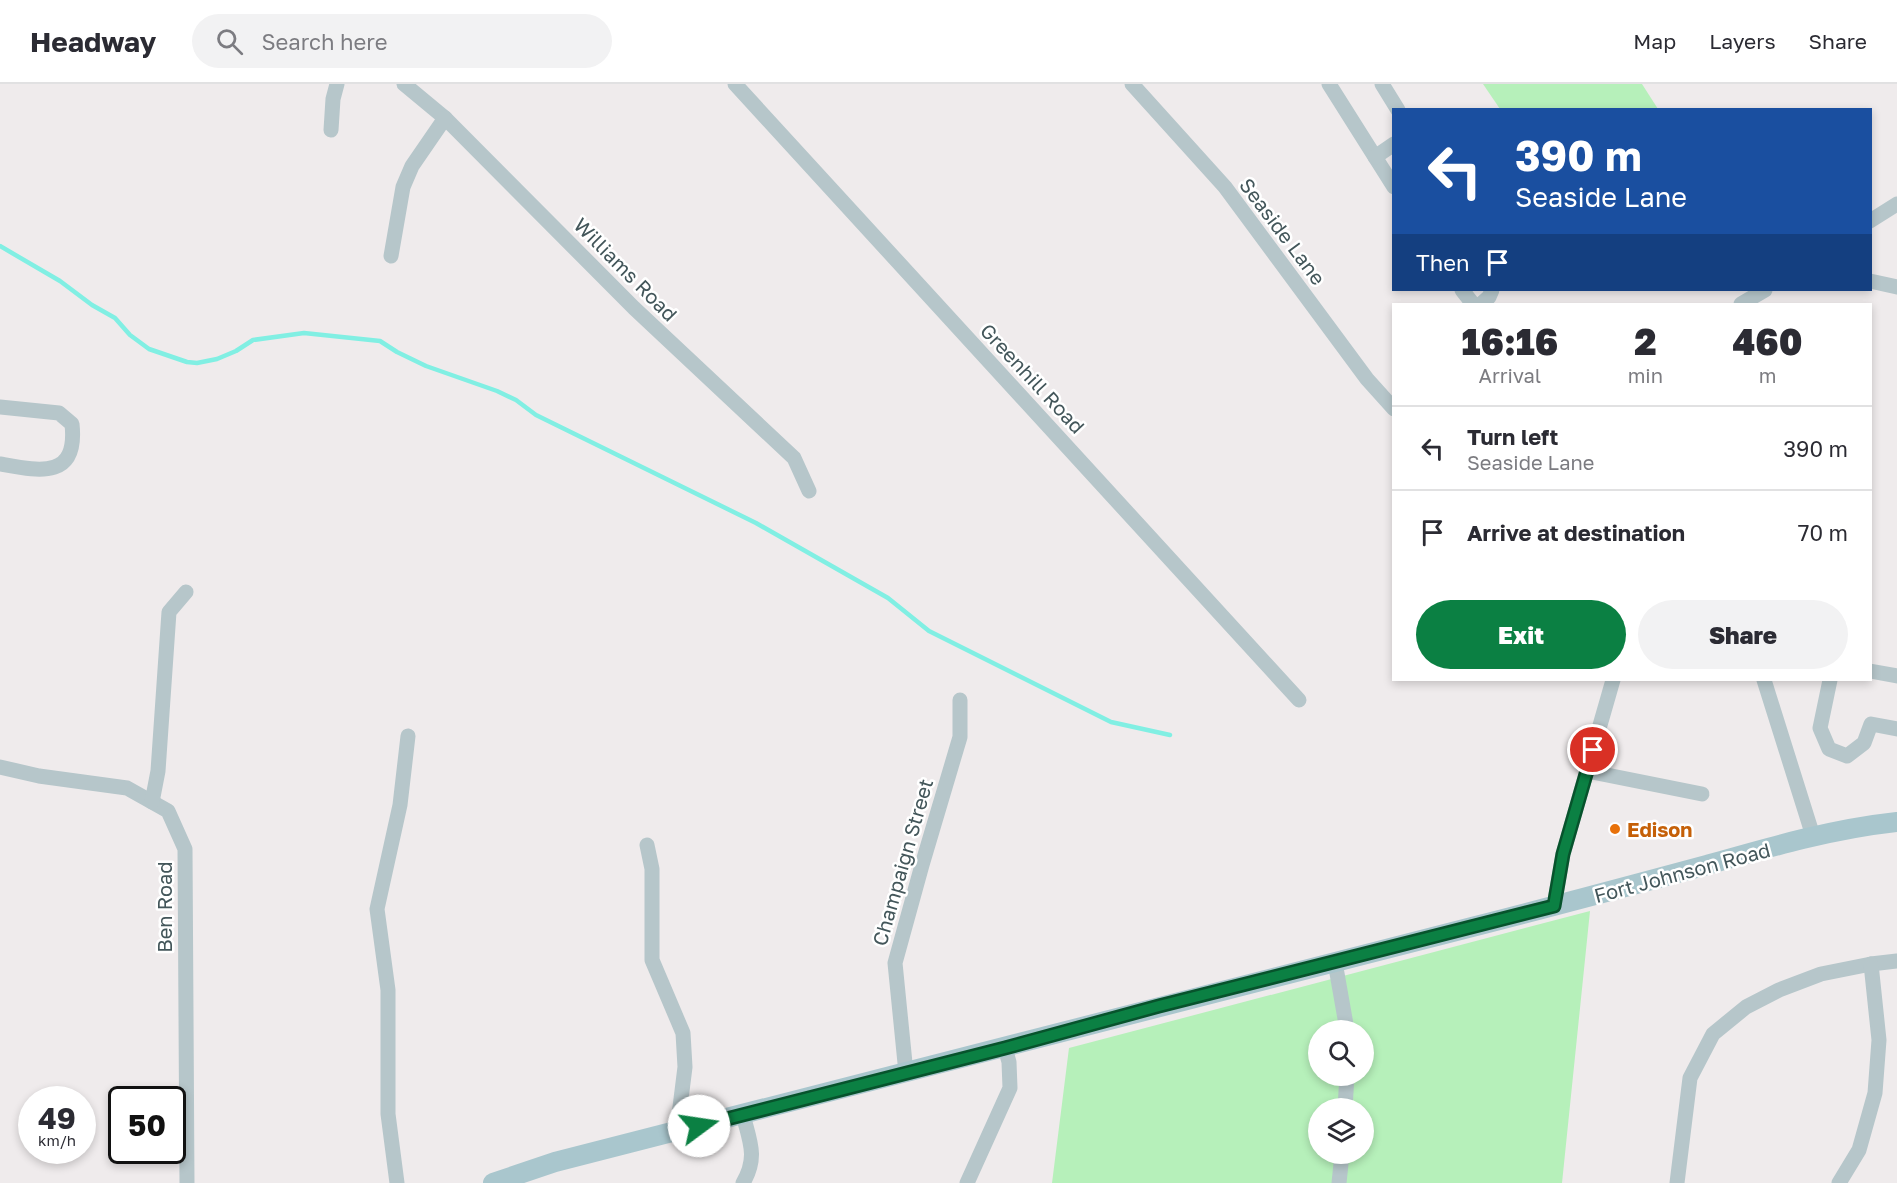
<!DOCTYPE html>
<style>
body{margin:0;font-family:"Golos Text",sans-serif;background:#f2f2f3;color:#2b2b33;height:100vh;display:flex;flex-direction:column;font-size:22px;white-space:nowrap}
*{box-sizing:border-box;margin:0}
p{font-size:20px;color:#7c7c81}
.icon{flex:none;width:33px;height:33px;fill:none;stroke:currentColor;stroke-width:2;stroke-linecap:round;stroke-linejoin:round}
.map{position:relative;flex:1;overflow:hidden}
.details{position:absolute;left:1392px;top:219px;width:480px;height:378px;display:flex;flex-direction:column;background:#fff;border-radius:0px;box-shadow:0 3px 9px #0003}
.details>*{flex:none}
.guide{position:absolute;left:1392px;top:24px;width:480px;height:183px;border-radius:0px;box-shadow:0 3px 9px #0003;background:#1a4fa0;color:#fff;overflow:hidden}
.controls{position:absolute;left:1308px;top:936px;display:grid;gap:12px}
.controls a{display:grid;place-items:center;width:66px;height:66px;border-radius:50%;background:#fff;box-shadow:0 3px 9px #0003;font-size:30px}
.speed{position:absolute;left:18px;top:1002px;display:flex;gap:12px;font-size:30px;font-weight:700;text-align:center}
.speed>*{display:grid;place-content:center;width:78px;height:78px;border-radius:50%;background:#fff;box-shadow:0 3px 9px #0003;line-height:1}
.speed small{font-size:15px;font-weight:400}
.speed .limit{border:3px solid #111;border-radius:9px;background:#fff;color:#111}
.pin{position:absolute;display:grid;place-items:center;width:51px;height:51px;color:#fff;margin:-26px;border:3px solid #fff;border-radius:50%;box-shadow:0 2px 6px #0007}
.me{position:absolute;width:66px;margin:-33px;rotate:76deg;stroke-linejoin:round;filter:drop-shadow(0 0 4px #0008)}
.turn{display:flex;align-items:center;gap:21px;height:126px;padding:0 24px;font-size:27px}
.turn .icon{width:78px;height:78px;stroke-width:2.5}
.turn b{display:block;font-size:42px;line-height:51px}
.then{display:flex;align-items:center;height:57px;padding:0 24px;background:#0003;gap:12px;font-size:22px}
.eta{display:flex;justify-content:space-evenly;align-items:center;height:102px;text-align:center}
.eta b{font-size:36px;font-weight:800;line-height:42px}
.primary-button{display:flex;gap:12px;margin-top:auto;padding:12px 24px}
.primary-button a{flex:1;height:69px;border-radius:36px;background:#0b8043;color:#fff;font-size:24px;font-weight:800;line-height:69px;text-align:center}
.primary-button a+a{background:#f2f2f3;color:#2b2b33}
ul{padding:0;list-style:none}
li{display:flex;align-items:center;gap:18px;height:84px;padding:0 24px;border-top:2px solid #e1e1e2}
li div{flex:1}
li b{display:block;font-size:22px}
li em{font-style:normal}
header{display:flex;align-items:center;gap:36px;box-sizing:border-box;height:84px;padding:0 30px;background:#fff;border-bottom:2px solid #e1e1e2}
header strong{font-size:28px}
nav{display:flex;gap:33px;margin-inline-start:auto;font-size:21px}
.search{width:420px;height:54px;background:#f2f2f3;display:flex;align-items:center;gap:15px;box-sizing:border-box;padding:0 21px;border-radius:33px;color:#7c7c81;font-size:22px}
.map>svg:first-child{display:block}
</style>
<header>
<strong>Headway</strong>
<div class="search"><svg class="icon" aria-label="search" viewBox="0 0 24 24"><circle cx="10" cy="10" r="6"/><path d="M15 15l6 6"/></svg>Search here</div>
<nav><a>Map</a><a>Layers</a><a>Share</a></nav>
</header>
<div class="map">
<svg width="1897" height="1099" viewBox="0 0 1897 1099">
<rect width="100%" height="100%" fill="#efebec"/>
<!-- pitch -->
<g fill="#b6f0ba" fill-rule="evenodd">
<path d="M1483,0h159l16,25h-158z"/>
<path d="M1590,827l-28,272h-510l17,-135zM1318,946h46v46h-46zM1318,1024h46v46h-46z"/>
</g>
<g fill="none" stroke-linecap="round" stroke-linejoin="round">
<!-- stream -->
<path stroke="#81efe3" stroke-width="4.5" d="M0,162l60,35 32,24 23,13 15,17 19,14 38,13 10,1 20,-4 19,-8 17,-11 51,-7 76,8 17,11 29,14 71,25 19,9 20,15 220,108 132,75 41,33 182,91 59,13"/>
<!-- minor -->
<g stroke="#b6c6ca" stroke-width="15">
<path d="M404,0l41,34 189,190 160,150 15,33"/>
<path d="M735,0l564,616"/>
<path d="M1132,0l93,103 142,192 27,30"/>
<path d="M1329,0l65,103"/>
<path d="M1382,0l16,26"/>
<path d="M331,46l2,-31 4,-15"/>
<path d="M1375,73l19,-13"/>
<path d="M1870,137l27,-17"/>
<path d="M391,172l12,-69 9,-21 33,-48"/>
<path d="M1870,197l27,6"/>
<path d="M1462,206l11,14"/>
<path d="M1481,220l8,-7 3,-7"/>
<path d="M1741,220l24,-14"/>
<path d="M0,323l59,6 13,11c6,56 -33,47 -72,40"/>
<path d="M1870,587l27,5"/>
<path d="M1764,596l49,156"/>
<path d="M1830,596l-10,48 9,21 18,7 17,-13 7,-19 26,5"/>
<path d="M0,683l39,9 88,12 41,23 17,38 2,334"/>
<path d="M1587,687l115,23"/>
<path d="M152,718l6,-31 11,-159 17,-20"/>
<path d="M647,761l5,24v91l31,73 2,34 -8,64"/>
<path d="M1554,822l9,-52 50,-174"/>
<path d="M1335,878l12,68"/>
<path d="M906,989l-11,-110 27,-98 38,-128v-37"/>
<path d="M1345,1024l2,-32"/>
<path d="M397,1099l-9,-69v-124l-11,-81 23,-104 8,-69"/>
<path d="M743,1099c15,-26 7,-41 0,-68"/>
<path d="M967,1099l43,-95 -1,-26 -4,-14"/>
<path d="M1339,1099l3,-29"/>
<path d="M1677,1099l13,-105 23,-44 33,-27 33,-17 42,-16 50,-10 26,-3"/>
<path d="M1839,1099l20,-33 16,-57 4,-53 -8,-76"/>
</g>
<!-- major -->
<path stroke="#a9c6cd" stroke-width="20" d="M493,1099l62,-21c306,-78 611,-157 917,-235 79,-20 157,-41 235,-62 63,-18 125,-36 190,-43"/>
</g>
<g fill="none" stroke-linecap="round" stroke-linejoin="round">
<defs>
<path id="route" d="M699,1042l306,-78 154,-42 395,-100 9,-52 30,-104"/>
</defs>
<!-- route casing -->
<use href="#route" stroke="#07532c" stroke-width="15"/>
<!-- route -->
<use href="#route" stroke="#0b8043" stroke-width="10"/>
</g>
<!-- markers -->
<circle fill="#e8710a" stroke="#fff" stroke-width="2" cx="1615" cy="745" r="6"/>
<g text-anchor="middle" dominant-baseline="central" stroke-width="5" stroke-linejoin="round" paint-order="stroke">
<!-- street labels -->
<g font-size="20" fill="#43565a" stroke="#fff">
<text transform="translate(1283 147) rotate(53)">Seaside Lane</text>
<text transform="translate(626 185) rotate(45)">Williams Road</text>
<text transform="translate(1033 294) rotate(47)">Greenhill Road</text>
<text transform="translate(902 778) rotate(-74)">Champaign Street</text>
<text transform="translate(1682 788) rotate(-15)">Fort Johnson Road</text>
<text transform="translate(164 823) rotate(-90)">Ben Road</text>
</g>
<!-- food labels -->
<g font-size="20" font-weight="bold" fill="#c56008" stroke="#fff" text-anchor="start">
<text x="1627" y="745">Edison</text>
</g>
</g>
</svg>
<div class="controls">
<a><svg class="icon" aria-label="search" viewBox="0 0 24 24"><circle cx="10" cy="10" r="6"/><path d="M15 15l6 6"/></svg></a>
<a><svg class="icon" aria-label="layers" viewBox="0 0 24 24"><path d="M12 4l9 5-9 5-9-5zM3 14l9 5 9-5"/></svg></a>
</div>
<div class="speed"><div>49<small>km/h</small></div><div class="limit">50</div></div>
<div class="pin" style="left:1593px;top:666px;background:#d93025"><svg class="icon" aria-label="arrive" viewBox="0 0 24 24"><path d="M6 21V4h12l-3 4 3 4H6"/></svg></div>
<svg class="me" style="left:699px;top:1042px" viewBox="-20 -20 40 40"><circle r="19" fill="#fff"/><path d="M0-13L10 11 0 6-10 11z" fill="#0b8043"/></svg>
<div class="guide">
<div class="turn"><svg class="icon" aria-label="left" viewBox="0 0 24 24"><path d="M17 20v-9H6M10 6l-5 5 5 5"/></svg><div><b>390 m</b>Seaside Lane</div></div>
<div class="then">Then<svg class="icon" aria-label="arrive" viewBox="0 0 24 24"><path d="M6 21V4h12l-3 4 3 4H6"/></svg></div>
</div>
<section class="details">
<div class="eta">
<div><b>16:16</b><p>Arrival</p></div>
<div><b>2</b><p>min</p></div>
<div><b>460</b><p>m</p></div>
</div>
<ul>
<li><svg class="icon" aria-label="left" viewBox="0 0 24 24"><path d="M17 20v-9H6M10 6l-5 5 5 5"/></svg><div><b>Turn left</b><p>Seaside Lane</p></div><em>390 m</em></li>
<li><svg class="icon" aria-label="arrive" viewBox="0 0 24 24"><path d="M6 21V4h12l-3 4 3 4H6"/></svg><div><b>Arrive at destination</b></div><em>70 m</em></li>
</ul>
<div class="primary-button"><a>Exit</a><a>Share</a></div>
</section>
</div>
